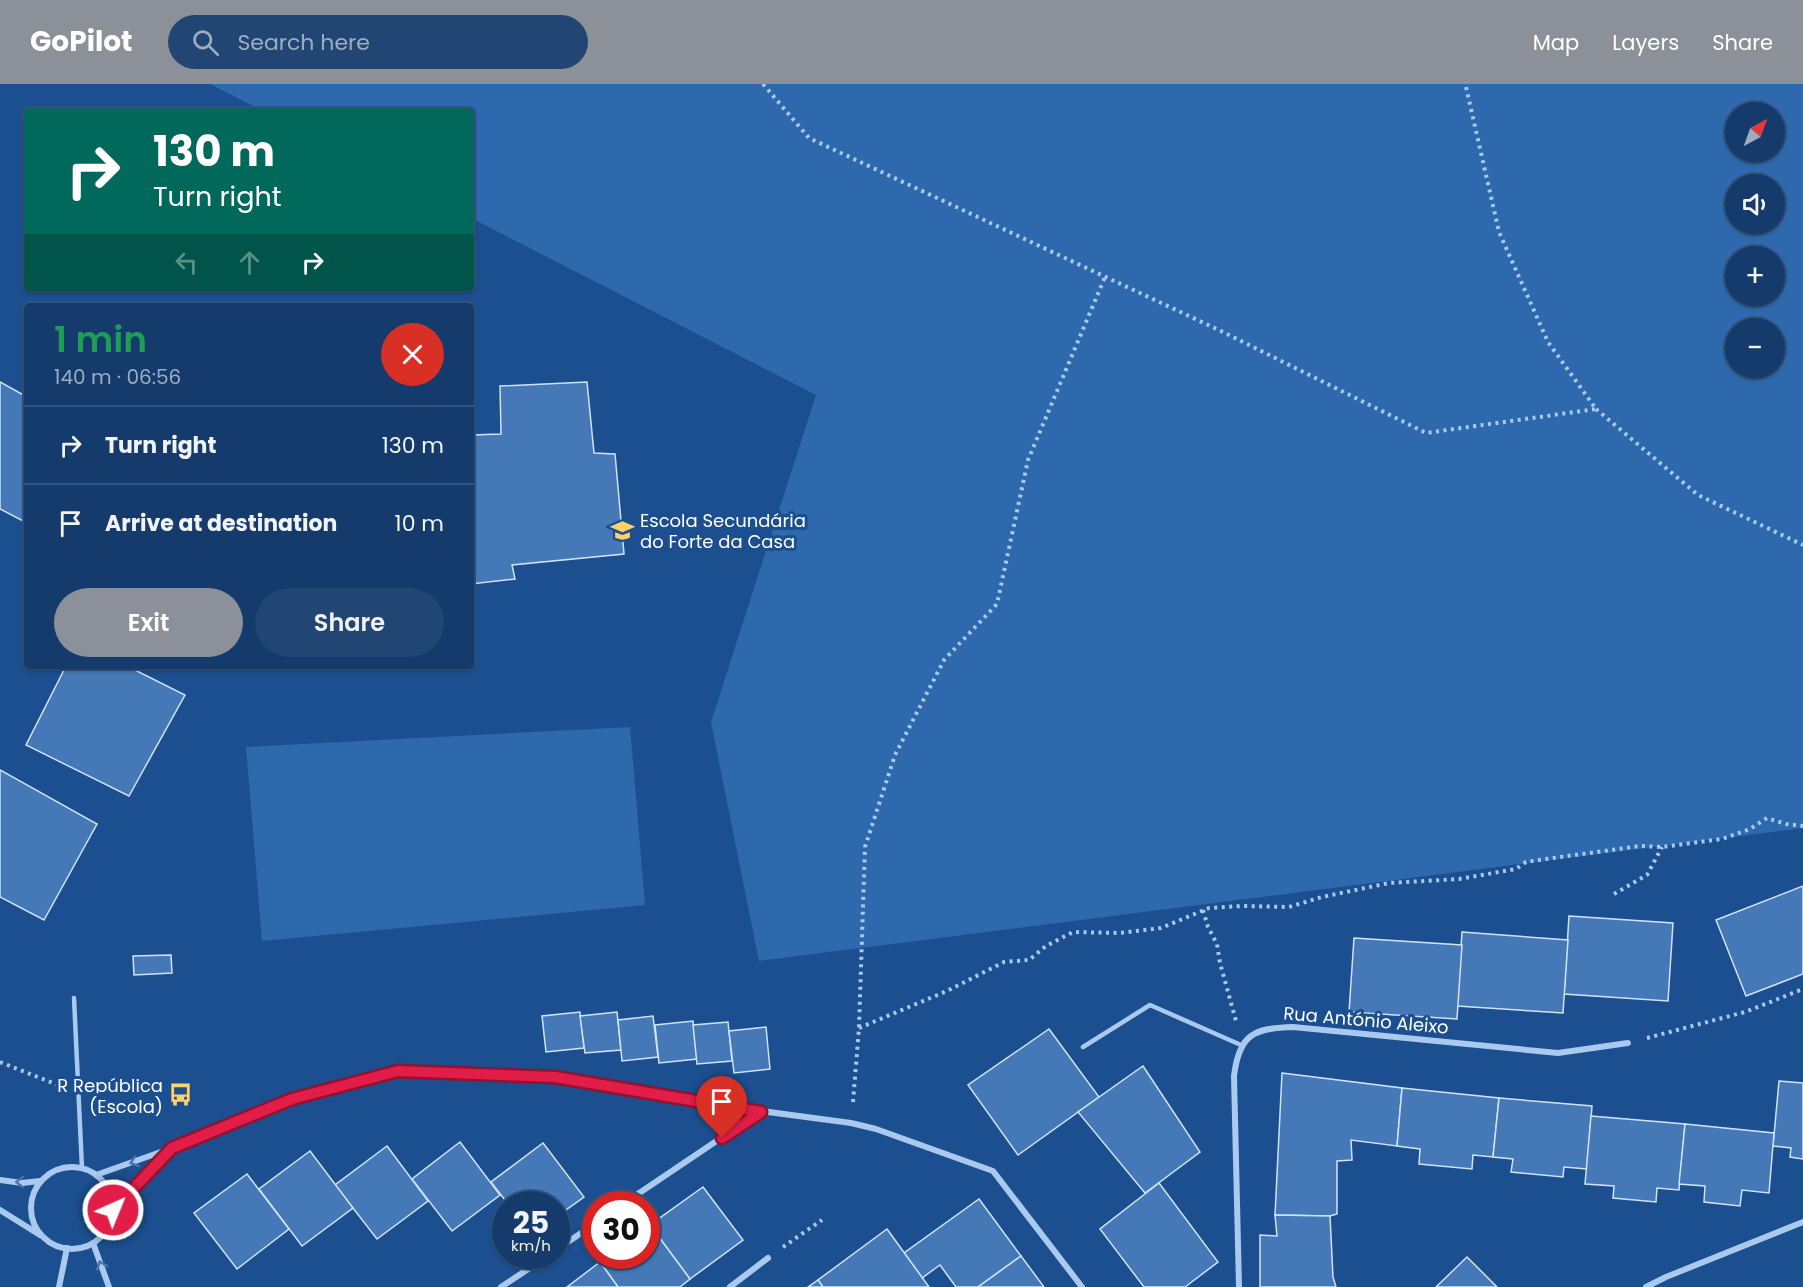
<!DOCTYPE html>
<meta charset="utf-8">
<style>
body{margin:0;font-family:Poppins,sans-serif;background:#214673;color:#f1f3f6;height:100vh;display:flex;flex-direction:column;font-size:22px;white-space:nowrap}
*{box-sizing:border-box;margin:0}
p{font-size:20px;color:#9dadc1}
.icon{flex:none;width:33px;height:33px;fill:none;stroke:currentColor;stroke-width:2;stroke-linecap:round;stroke-linejoin:round}
.map{position:relative;flex:1;overflow:hidden}
.side{position:absolute;left:24px;top:219px;width:450px;height:366px;display:flex;flex-direction:column;background:#143b6b;border-radius:6px;box-shadow:0 2px 4px #0004,0 0 0 2px #33557e}
.side>*{flex:none}
.top-card{position:absolute;left:24px;top:24px;width:450px;height:183px;border-radius:6px;box-shadow:0 2px 4px #0004,0 0 0 2px #33557e;background:#00695c;color:#fff;overflow:hidden}
.needle{width:39px;rotate:41deg}
.tools{position:absolute;left:1725px;top:18px;display:grid;gap:12px}
.tools a{display:grid;place-items:center;width:60px;height:60px;border-radius:50%;background:#143b6b;box-shadow:0 2px 4px #0004,0 0 0 2px #33557e;font-size:30px}
.speed{position:absolute;left:492px;top:1107px;display:flex;gap:12px;font-size:30px;font-weight:700;text-align:center}
.speed>*{display:grid;place-content:center;width:78px;height:78px;border-radius:50%;background:#143b6b;box-shadow:0 2px 4px #0004,0 0 0 2px #33557e;line-height:1}
.speed small{font-size:15px;font-weight:400}
.speed .limit{border:9px solid #d22;background:#fff;color:#111}
.pin{position:absolute;display:grid;place-items:center;width:51px;height:51px;color:#fff;margin:-62px -26px;border-radius:50% 50% 50% 0;rotate:-45deg;box-shadow:0 0 6px #0007}
.pin .icon{rotate:45deg}
.me{position:absolute;width:66px;margin:-33px;rotate:44deg;stroke-linejoin:round;filter:drop-shadow(0 0 4px #0008)}
.turn{display:flex;align-items:center;gap:21px;height:126px;padding:0 30px;font-size:27px}
.turn .icon{width:78px;height:78px;stroke-width:2.5}
.turn b{display:block;font-size:42px;line-height:51px}
.lanes{display:flex;align-items:center;height:57px;padding:0 30px;background:#0003;justify-content:center;gap:30px;direction:ltr}
.lanes .off{opacity:.35}
.round{display:grid;place-items:center;flex:none;width:63px;height:63px;border-radius:32px;background:#214673}
.headline{display:flex;align-items:center;justify-content:space-between;height:102px;padding:0 30px}
h1{font-size:36px;font-weight:600;line-height:45px;color:#1e9e55}
.primary-button{display:flex;gap:12px;margin-top:auto;padding:12px 30px}
.primary-button a{flex:1;height:69px;border-radius:36px;background:#8c9099;color:#fff;font-size:24px;font-weight:600;line-height:69px;text-align:center}
.primary-button a+a{background:#214673;color:#f1f3f6}
ul{padding:0;list-style:none}
li{display:flex;align-items:center;gap:18px;height:78px;padding:0 30px;border-top:2px solid #33557e}
li div{flex:1}
li b{display:block;font-size:22px}
li em{font-style:normal}
header{display:flex;align-items:center;gap:36px;box-sizing:border-box;height:84px;padding:0 30px;background:#8c9099;color:#fff}
header strong{font-size:28px}
nav{display:flex;gap:33px;margin-inline-start:auto;font-size:21px}
.search{width:420px;height:54px;background:#214673;display:flex;align-items:center;gap:15px;box-sizing:border-box;padding:0 21px;border-radius:33px;color:#9dadc1;font-size:22px}
.map>svg:first-child{display:block}
</style>
<header>
<strong>GoPilot</strong>
<div class="search"><svg class="icon" aria-label="search" viewBox="0 0 24 24"><circle cx="10" cy="10" r="6"/><path d="M15 15l6 6"/></svg>Search here</div>
<nav><a>Map</a><a>Layers</a><a>Share</a></nav>
</header>
<div class="map">
<svg width="1803" height="1203" viewBox="0 0 1803 1203">
<rect width="100%" height="100%" fill="#1b4f8f"/>
<!-- green -->
<g fill="#2e69ad" fill-rule="evenodd">
<path d="M210,0h1593v744l-1044,133 -48,-239 105,-327 -345,-177v-107h-208zM1736,28h38v40h-38zM1736,100h38v40h-38zM1736,172h38v40h-38zM1736,244h38v40h-38z"/>
<path d="M630,643l15,178 -383,36 -16,-194z"/>
</g>
<!-- building -->
<g fill="#4478b7" stroke="#cfe3fa" stroke-width="1.5">
<path d="M0,298l27,15v126l-27,-14z"/>
<path d="M587,298l7,71 21,1 9,100 -112,11 3,14 -44,5v-149l30,-1 -1,-48z"/>
<path d="M66,582h61l58,29 -56,101 -103,-51z"/>
<path d="M0,686l97,54 -53,96 -44,-23z"/>
<path d="M1803,802v88l-57,22 -30,-76z"/>
<path d="M1569,832l104,7 -5,78 -104,-7z"/>
<path d="M1462,848l106,8 -5,73 -106,-7z"/>
<path d="M1354,854l108,7 -5,74 -108,-7z"/>
<path d="M171,871l1,18 -38,2 -1,-19z"/>
<path d="M580,928l4,36 -38,4 -4,-36z"/>
<path d="M617,928l4,38 -36,3 -5,-37z"/>
<path d="M653,932l5,41 -36,4 -4,-41z"/>
<path d="M693,937l4,38 -38,4 -4,-38z"/>
<path d="M728,938l4,39 -35,3 -4,-39z"/>
<path d="M766,943l4,42 -36,4 -5,-42z"/>
<path d="M1049,945l50,68 -81,58 -50,-70z"/>
<path d="M1143,982l57,86 -55,41 -67,-81z"/>
<path d="M1282,989l120,15 -5,58 -46,-6 1,20 -15,1v53l-7,2 -55,-1z"/>
<path d="M1779,997l24,2v76l-13,-2 1,-9 -18,-2z"/>
<path d="M1402,1004l97,10 -6,59 -20,-2 -1,14 -53,-5 1,-15 -23,-3z"/>
<path d="M1499,1014l93,8 -5,63 -23,-2 -1,10 -52,-5 2,-13 -20,-2z"/>
<path d="M1591,1032l94,8 -6,66 -22,-2 -1,14 -43,-4 1,-12 -29,-2z"/>
<path d="M1685,1040l89,9 -5,60 -27,-3 -2,16 -36,-4 1,-16 -26,-2z"/>
<path d="M460,1058l40,53 -48,36 -40,-52z"/>
<path d="M543,1059l41,54 -28,20v-13h-48l-17,-22z"/>
<path d="M387,1062l41,55 -51,38 -42,-54z"/>
<path d="M310,1067l43,57 -51,38 -43,-57z"/>
<path d="M247,1090l42,55 -52,40 -43,-56z"/>
<path d="M1159,1099l59,79 -33,25h-41l-44,-58z"/>
<path d="M703,1103l40,53 -53,39 -40,-54z"/>
<path d="M979,1115l42,57 -43,31h-22l-16,-22 -18,13 -18,-25z"/>
<path d="M1275,1131l55,1 3,61 3,10h-76v-52l17,1z"/>
<path d="M650,1141l40,54 -10,8h-62l-18,-25 9,-6h37v-28z"/>
<path d="M887,1145l42,58h-106l-5,-7z"/>
<path d="M1021,1172l23,31h-66z"/>
<path d="M1467,1173l30,30h-61z"/>
<path d="M600,1178l18,25h-51z"/>
<path d="M818,1196l5,7h-15z"/>
</g>
<g fill="none" stroke-linecap="round" stroke-linejoin="round">
<!-- path -->
<g stroke="#a9c9ee" stroke-width="4" stroke-dasharray="3 4.5" stroke-linecap="butt">
<path d="M763,0l46,54 412,193 205,102 170,-24 -48,-67 -49,-110 -33,-145v-3"/>
<path d="M1596,325l102,86 105,50"/>
<path d="M1614,810l33,-19 15,-28"/>
<path d="M1203,826l5,17 9,17 3,19 16,58"/>
<path d="M859,944l88,-37 57,-29 25,-2 17,-14 27,-14 47,1 41,-5 48,-20 33,-2 47,1 33,-10 67,-14 70,-4 57,-10 10,-7 20,-3 94,-13 22,1 60,-8 28,-10 17,-11 19,6 17,2"/>
<path d="M1647,954l98,-26 58,-23"/>
<path d="M0,978l58,23"/>
<path d="M853,1018l6,-74 6,-181 30,-92 49,-95 53,-56 31,-144 77,-183"/>
<path d="M783,1163l39,-27"/>
</g>
<!-- lane -->
<g stroke="#a9c9ee" stroke-width="4.5">
<path d="M74,914l8,170"/>
<path d="M1083,963l67,-42 91,40"/>
</g>
<!-- street -->
<g stroke="#a9c9ee" stroke-width="6">
<circle cx="72" cy="1124" r="41"/>
<path d="M96,1091l76,-27 120,-49 106,-28 157,6 206,34 90,12 25,6 117,42 89,116"/>
<path d="M0,1096l22,3 18,-2"/>
<path d="M623,1120l138,-93"/>
<path d="M0,1126l40,25"/>
<path d="M113,1126l58,-60"/>
<path d="M93,1159l16,44"/>
<path d="M556,1166l40,-27"/>
<path d="M59,1203l8,-39"/>
<path d="M501,1203l47,-31"/>
<path d="M730,1203l38,-29"/>
<path d="M1239,1203l-5,-211c5,-41 19,-48 59,-49l265,26 70,-10"/>
<path d="M1646,1203l20,-10 137,-55"/>
</g>
</g>
<!-- one-way arrows -->
<defs><path id="oneway-chevron" d="M-2-3.5L2.5 0L-2 3.5" fill="none" stroke-width="1.6" stroke-linecap="round" stroke-linejoin="round" transform="scale(1.5)"/></defs>
<g stroke="#4674ac">
<use href="#oneway-chevron" transform="translate(134 1078) rotate(161)"/>
<use href="#oneway-chevron" transform="translate(20 1098) rotate(-178)"/>
<use href="#oneway-chevron" transform="translate(101 1181) rotate(-110)"/>
</g>
<g fill="none" stroke-linecap="round" stroke-linejoin="round">
<defs>
<path id="route" d="M113,1126l59,-62 120,-49 106,-28 157,6 206,35 -39,26"/>
</defs>
<!-- route casing -->
<use href="#route" stroke="#92132f" stroke-width="15"/>
<!-- route -->
<use href="#route" stroke="#e11d48" stroke-width="10"/>
</g>
<!-- icons -->
<defs>
<symbol id="school-bare" viewBox="-9 -9 18 18"><path d="M0-5L7-2L0 1L-7-2ZM-4 1L0 2.5L4 1V4Q0 6-4 4Z" fill="#ffd166" stroke="#1b4f8f" stroke-width="2.5" paint-order="stroke"/></symbol>
<symbol id="bus-bare" viewBox="-9 -9 18 18"><path d="M-5-6H5V4H4V6H2V4H-2V6H-4V4H-5ZM-3.5-4V0h7V-4ZM-3.5 1.2v1.5H-2V1.2ZM2 1.2v1.5H3.5V1.2Z" fill="#ffd166" stroke="#1b4f8f" stroke-width="2.5" paint-order="stroke"/></symbol>
</defs>
<g fill-rule="evenodd">
<use href="#school-bare" x="606" y="430" width="33" height="33"/>
<use href="#bus-bare" x="164" y="994" width="33" height="33"/>
</g>
<g text-anchor="middle" dominant-baseline="central" stroke-width="6" stroke-linejoin="round" paint-order="stroke">
<!-- poi labels -->
<g font-size="18" fill="#fff" stroke="#1b4f8f" text-anchor="start">
<text x="640" y="436">Escola Secundária<tspan x="640" dy="21">do Forte da Casa</tspan></text>
<text x="163" y="1001" text-anchor="end">R República<tspan x="163" dy="21">(Escola)</tspan></text>
</g>
<!-- street labels -->
<g font-size="18" fill="#fff" stroke="#1b4f8f">
<text transform="translate(1366 936) rotate(5)">Rua António Aleixo</text>
</g>
</g>
</svg>
<div class="tools">
<a><svg class="needle" viewBox="-14 -14 28 28"><path d="M0-13l5 13h-10z" fill="#e53935"/><path d="M0 13l5-13h-10z" fill="#9dadc1"/></svg></a>
<a><svg class="icon" aria-label="sound" viewBox="0 0 24 24"><path d="M4 9h4l5-4v14l-5-4H4zM17 9q2 3 0 6"/></svg></a>
<a>+</a>
<a>−</a>
</div>
<div class="speed"><div>25<small>km/h</small></div><div class="limit">30</div></div>
<div class="pin" style="left:722px;top:1054px;background:#d93025"><svg class="icon" aria-label="arrive" viewBox="0 0 24 24"><path d="M6 21V4h12l-3 4 3 4H6"/></svg></div>
<svg class="me" style="left:113px;top:1126px" viewBox="-20 -20 40 40"><circle r="17" fill="#e11d48" stroke="#fff" stroke-width="3"/><path d="M0-11L8 9 0 5-8 9z" fill="#fff"/></svg>
<div class="top-card">
<div class="turn"><svg class="icon" aria-label="right" viewBox="0 0 24 24"><path d="M7 20v-9h11M14 6l5 5-5 5"/></svg><div><b>130 m</b>Turn right</div></div>
<div class="lanes"><svg class="icon off" aria-label="left" viewBox="0 0 24 24"><path d="M17 20v-9H6M10 6l-5 5 5 5"/></svg><svg class="icon off" aria-label="ahead" viewBox="0 0 24 24"><path d="M12 20V5M6 11l6-6 6 6"/></svg><svg class="icon" aria-label="right" viewBox="0 0 24 24"><path d="M7 20v-9h11M14 6l5 5-5 5"/></svg></div>
</div>
<section class="side">
<div class="headline"><div><h1>1 min</h1><p>140 m · 06:56</p></div><a class="round" style="background:#d93025;color:#fff"><svg class="icon" aria-label="close" viewBox="0 0 24 24"><path d="M6 6l12 12M18 6L6 18"/></svg></a></div>
<ul>
<li><svg class="icon" aria-label="right" viewBox="0 0 24 24"><path d="M7 20v-9h11M14 6l5 5-5 5"/></svg><div><b>Turn right</b></div><em>130 m</em></li>
<li><svg class="icon" aria-label="arrive" viewBox="0 0 24 24"><path d="M6 21V4h12l-3 4 3 4H6"/></svg><div><b>Arrive at destination</b></div><em>10 m</em></li>
</ul>
<div class="primary-button"><a>Exit</a><a>Share</a></div>
</section>
</div>
